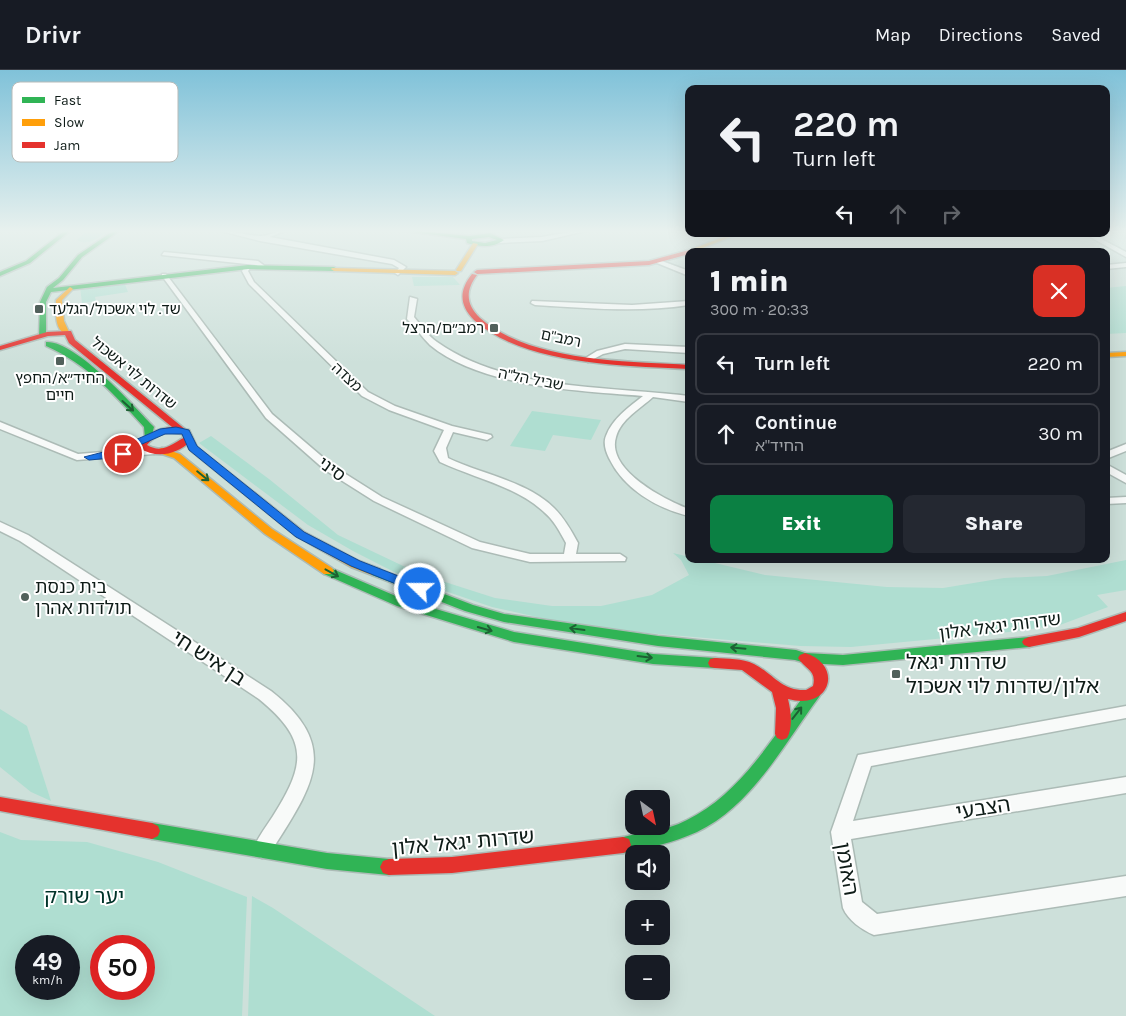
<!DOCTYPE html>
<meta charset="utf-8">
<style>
body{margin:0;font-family:Karla,"Noto Sans Hebrew",sans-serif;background:#242831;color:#f1f3f6;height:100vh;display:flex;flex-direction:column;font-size:19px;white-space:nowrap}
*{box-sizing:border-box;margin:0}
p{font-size:16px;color:#9ea1a6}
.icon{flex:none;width:28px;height:28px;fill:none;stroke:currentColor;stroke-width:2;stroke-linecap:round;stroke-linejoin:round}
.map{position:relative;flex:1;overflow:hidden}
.details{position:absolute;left:685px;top:178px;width:425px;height:315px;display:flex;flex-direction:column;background:#171b24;border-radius:10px;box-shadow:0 5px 20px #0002}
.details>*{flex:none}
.top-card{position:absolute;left:685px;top:15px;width:425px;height:152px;border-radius:10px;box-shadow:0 5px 20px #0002;background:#171b24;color:#f1f3f6;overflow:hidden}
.needle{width:32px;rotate:147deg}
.controls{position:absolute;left:625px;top:720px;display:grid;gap:10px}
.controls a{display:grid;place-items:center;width:45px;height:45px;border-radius:10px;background:#171b24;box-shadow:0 5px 20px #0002;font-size:25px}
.speed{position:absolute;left:15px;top:865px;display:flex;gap:10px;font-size:25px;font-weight:700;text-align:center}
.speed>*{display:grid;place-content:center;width:65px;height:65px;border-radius:50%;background:#171b24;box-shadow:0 5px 20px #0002;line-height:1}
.speed small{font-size:12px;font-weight:400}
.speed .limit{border:8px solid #d22;background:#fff;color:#111}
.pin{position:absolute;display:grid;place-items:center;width:42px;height:42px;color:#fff;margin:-21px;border:2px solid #fff;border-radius:50%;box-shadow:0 1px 5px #0007}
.me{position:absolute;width:55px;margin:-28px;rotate:292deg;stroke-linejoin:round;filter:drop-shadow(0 0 4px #0008)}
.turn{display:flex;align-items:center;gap:18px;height:105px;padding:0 25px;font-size:22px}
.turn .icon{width:65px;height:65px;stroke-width:2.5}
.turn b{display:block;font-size:35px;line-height:42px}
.lanes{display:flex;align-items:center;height:48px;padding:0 25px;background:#0003;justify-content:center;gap:25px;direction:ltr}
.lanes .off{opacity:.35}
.round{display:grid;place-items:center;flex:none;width:52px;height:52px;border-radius:10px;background:#242831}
.summary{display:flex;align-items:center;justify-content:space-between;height:85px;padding:0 25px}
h1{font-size:30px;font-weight:800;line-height:38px}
.primary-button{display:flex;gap:10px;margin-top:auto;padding:10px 25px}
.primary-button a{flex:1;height:58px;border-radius:10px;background:#0b8043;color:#fff;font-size:20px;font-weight:800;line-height:58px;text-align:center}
.primary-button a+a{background:#242831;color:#f1f3f6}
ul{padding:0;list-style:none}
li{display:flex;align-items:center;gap:15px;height:62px;margin:0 10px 8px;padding:0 15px;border:2px solid #363941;border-radius:10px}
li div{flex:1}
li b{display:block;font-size:19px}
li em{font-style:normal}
header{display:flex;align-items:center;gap:30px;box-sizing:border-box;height:70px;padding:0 25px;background:#171b24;border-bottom:1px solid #363941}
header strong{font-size:24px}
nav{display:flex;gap:28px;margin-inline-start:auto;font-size:18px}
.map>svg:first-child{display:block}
</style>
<header>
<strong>Drivr</strong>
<nav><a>Map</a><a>Directions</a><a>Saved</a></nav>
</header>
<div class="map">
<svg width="1126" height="946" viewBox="0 0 1126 946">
<rect width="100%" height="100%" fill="#cde0da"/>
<!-- green -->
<g fill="#afded1" fill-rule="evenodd">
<path d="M87,161h21c-9,6 -20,16 -31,9z"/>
<path d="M412,207h41l7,8 -46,1z"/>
<path d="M124,212l4,10 -33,5 1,4 -14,2 -2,-16z"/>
<path d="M1126,216v47l-20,1v-46z"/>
<path d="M532,341l69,9 -10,20 -38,-5 -8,16 -35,-5z"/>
<path d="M211,366l58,43 69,56 82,39 75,24 57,8h49l51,-11 37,-20 -8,-15 -8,-7 92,22 122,12 56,1 61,-10 43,-2 79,-16v30l-29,5 11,12 -48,18 -51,7 -158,15 -51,-1 -153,-13 -97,-13 -58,-13 -88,-30 -51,-26 -45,-26 -109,-82z"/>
<path d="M0,639l27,17 24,75 -20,-9 -31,-25z"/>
<path d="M0,762l21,8 66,2 71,20 89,35 -5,119h-242zM26,876h43v43h-43zM144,876v43h-43v-43z"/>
<path d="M252,826l21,12 162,108h-187z"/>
</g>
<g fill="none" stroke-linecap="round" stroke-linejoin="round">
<defs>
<g id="street">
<path d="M221,161c14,-1 26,5 40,5 7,0 15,-5 23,-5l-14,6 124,23 12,7 -8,8 -3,-2 4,-5 -7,-4 -132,-23z"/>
<path d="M575,161h11l-44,10 -42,2 -3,-2 3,-2 42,-2z"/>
<path d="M1085,164h7l34,18v5z"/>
<path d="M164,182l94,9 8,6 -3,2 -7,-4 -94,-10z"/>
<path d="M659,190l30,11v5l-32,-13v-2z"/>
<path d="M1126,193v4l-20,2v-4z"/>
<path d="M246,196l5,1 -3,4 6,11 114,110 27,14 57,20 39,9 1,2 -5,3 -34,-8 -7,16 2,10c33,16 79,23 106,50 10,10 17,22 24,35l-2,11h44l6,4 -1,3 -95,1 -58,-14 -98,-47 -49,-31 -59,-52 -104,-142v-2h4l106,140 61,52 49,31 98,45 50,12h34l2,-11c-6,-11 -12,-23 -22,-31 -28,-26 -70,-34 -104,-50l-6,-11 10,-21 -55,-20 -27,-14 -113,-112 -7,-13z"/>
<path d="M410,227l7,2 -3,18c7,8 14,19 23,25 69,49 171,44 252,54v6l-36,-5c-13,12 -32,22 -37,40 -10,33 49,63 73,72v7c-33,-8 -65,-27 -80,-58 -3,-6 -6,-15 -3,-22 6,-17 23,-29 37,-40 -65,-5 -162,-9 -213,-51 -8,-8 -15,-18 -23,-26z"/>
<path d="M532,231l100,4 57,-4v4c-52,8 -102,3 -154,0l-4,-2z"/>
<path d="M625,274l64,3v6l-64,-4 -22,5 -15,8 -4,-3 13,-8z"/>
<path d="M0,352l78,32 76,-6 5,3 -5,3 -77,6 -77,-31z"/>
<path d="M1126,374v7l-20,8v-7z"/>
<path d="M1106,394l20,11v8l-20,-11z"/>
<path d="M1126,427v6l-20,1v-6z"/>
<path d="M0,452l28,13 243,156c74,58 38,99 -2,164l-7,3 -7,-3 -2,-6c5,-12 13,-22 20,-33 33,-52 36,-76 -14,-117l-239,-158 -20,-10z"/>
<path d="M1126,636v12l-255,48 -18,55 273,-44v16l-275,46 11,63 15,12 249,-38v20l-252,39c-12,-5 -26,-15 -31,-27l-12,-76 27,-77z"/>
</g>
<g id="fast">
<path d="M64,161h6l-40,32 -30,13v-4l26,-11z"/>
<path d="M113,161h6l-37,26 -19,23 -10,8 195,-23 86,2 3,2 -3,2 -86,-2 -197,23 -5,10v34l-7,2 1,-36 7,-15 12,-9 19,-23z"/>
<path d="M405,161h15l49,5 21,-3 14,7c-11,8 -24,7 -37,3l-1,-4zM489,167l8,3 -12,3 -13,-2v-2z"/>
<path d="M46,272c29,-2 87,63 106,83l2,2 -3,12h-6l-1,-12c-29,-32 -57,-63 -98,-81z"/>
<path d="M328,497l77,33 109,32 139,22 62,4 5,1 2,4 -2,4 -5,1 -62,-4 -139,-22 -117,-36 -73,-32 -2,-3z"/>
<path d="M376,498l97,37 31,9 154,22 138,14 9,3 38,2 186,-18 5,2 2,3 -2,3 -5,2 -186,18 -38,-2 -10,-3 -137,-14 -154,-24 -39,-11 -93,-36 -2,-3 2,-3z"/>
<path d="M814,618l5,1 2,4 -2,4c-35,47 -67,109 -122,135 -24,11 -49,16 -74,21l-6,-2 -2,-6 2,-6c23,-8 48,-7 70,-19 55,-27 86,-84 122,-131z"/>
<path d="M152,753l175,30 62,6 6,2 3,6 -3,6 -6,2 -62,-6 -175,-30 -6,-3 -2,-5 2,-5z"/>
</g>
<g id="slow">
<path d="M731,164h7l-43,17h-8z"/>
<path d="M473,173l5,1 -17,27h-4l-1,-1z"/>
<path d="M332,198l123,3 3,2 -3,2 -121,-4 -3,-2z"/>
<path d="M70,217l3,2 -11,11 2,21 5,11 -4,2c-11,-6 -9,-23 -9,-34z"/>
<path d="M1126,282v4l-20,1v-4z"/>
<path d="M172,357l17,3 8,17 107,85 55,29 21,8 2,3 -2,3h-8l-21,-8 -55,-31 -106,-86 -8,-16 -13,-2 -2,-2z"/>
<path d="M162,378l18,6 92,75 60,39 2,3 -2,3h-8l-59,-40 -91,-76 -15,-5v-4z"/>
</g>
<g id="jam">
<path d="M689,180l2,1h-2v3l-40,11 -172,9 -3,-2 3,-2 172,-9z"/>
<path d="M472,204l5,1c-12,16 -11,29 3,43 50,44 145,43 209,47v4c-65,-3 -165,-4 -215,-49 -15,-15 -15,-30 -2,-46z"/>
<path d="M68,261h3l4,9 111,90 -5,3c-10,-4 -27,2 -34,12 17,10 26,-3 41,-9l3,1v4c-15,14 -34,18 -52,7l-2,-2c9,-13 20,-17 35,-19l-103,-84 -4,-8 -17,1 -48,14v-4l47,-14z"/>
<path d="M1126,542v9l-47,16 -50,10 -5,-2 -2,-3 2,-3 5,-2 49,-9z"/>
<path d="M805,583c38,11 27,58 -17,46 3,12 5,29 -1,39l-5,2 -5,-2 -2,-4 1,-26 -4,-16 -30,-22 -27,-2 -5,-1 -2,-4 2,-4 5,-1c13,1 27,0 39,6 20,10 27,27 52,26l7,-4c4,-16 -8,-17 -15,-28l2,-3z"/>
<path d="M0,727l152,26 6,3 2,5 -2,5 -6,3 -152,-28z"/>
<path d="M623,767l6,2 2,6 -2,6 -6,2 -171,20 -63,2 -6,-2 -3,-6 3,-6 6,-2 63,-2z"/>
</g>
</defs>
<!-- street casing -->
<use href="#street" stroke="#acbbb6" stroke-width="3"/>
<!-- fast casing -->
<use href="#fast" stroke="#acbbb6" stroke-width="3"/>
<!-- slow casing -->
<use href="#slow" stroke="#acbbb6" stroke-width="3"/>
<!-- jam casing -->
<use href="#jam" stroke="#acbbb6" stroke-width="3"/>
<!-- street -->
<use href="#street" fill="#f8faf9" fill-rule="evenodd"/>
<!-- fast -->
<use href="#fast" fill="#30b455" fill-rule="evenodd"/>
<!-- slow -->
<use href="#slow" fill="#ff9f0a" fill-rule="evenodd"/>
<!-- jam -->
<use href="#jam" fill="#e5322d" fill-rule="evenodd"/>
</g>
<!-- one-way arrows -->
<defs><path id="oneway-shaft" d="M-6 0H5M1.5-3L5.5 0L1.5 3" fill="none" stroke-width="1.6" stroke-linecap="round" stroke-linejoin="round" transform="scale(1.25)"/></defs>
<g stroke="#1d6033">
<use href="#oneway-shaft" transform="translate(128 336) rotate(42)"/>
<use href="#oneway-shaft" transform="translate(203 406) rotate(39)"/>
<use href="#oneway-shaft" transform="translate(332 503) rotate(29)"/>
<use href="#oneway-shaft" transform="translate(485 559) rotate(16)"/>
<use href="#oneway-shaft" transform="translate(577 559) rotate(-172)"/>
<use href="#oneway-shaft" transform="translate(738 578) rotate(-175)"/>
<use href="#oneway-shaft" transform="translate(645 587) rotate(7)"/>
<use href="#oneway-shaft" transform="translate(797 643) rotate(-52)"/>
</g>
<!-- sky -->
<linearGradient id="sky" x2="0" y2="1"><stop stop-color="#80c2d9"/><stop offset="0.55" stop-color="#e8f1ee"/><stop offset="1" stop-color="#e8f1ee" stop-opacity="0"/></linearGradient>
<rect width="1126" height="293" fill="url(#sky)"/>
<!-- route -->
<path fill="#1a73e8" stroke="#114b97" d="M176,357l13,3 8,16 107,86 56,29 64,25 2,3 -2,3h-8l-65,-26 -55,-29 -107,-87 -7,-16h-17l-41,18 4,2 -5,3 -34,3 -5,-3 31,-8 45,-20z"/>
<!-- markers -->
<g fill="#51605b" stroke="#fff" stroke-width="2">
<rect x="34" y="234" width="10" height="10" rx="2.5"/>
<rect x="489" y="253" width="10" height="10" rx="2.5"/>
<rect x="55" y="286" width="10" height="10" rx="2.5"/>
<circle cx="25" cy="527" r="5"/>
<rect x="891" y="599" width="10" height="10" rx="2.5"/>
</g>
<g text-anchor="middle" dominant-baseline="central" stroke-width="4" stroke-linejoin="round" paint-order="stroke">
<!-- far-poi labels -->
<g font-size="15" fill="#0e1b17" stroke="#fff" text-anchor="start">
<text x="49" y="239">שד. לוי אשכול/הגלעד</text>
<text x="484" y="258" text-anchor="end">רמב״ם/הרצל</text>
<text x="60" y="308" text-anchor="middle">החיד״א/החפץ<tspan x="60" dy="17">חיים</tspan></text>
</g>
<!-- far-street labels -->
<g font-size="15" fill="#0e1b17" stroke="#fff">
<text transform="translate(561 268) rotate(12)">רמב"ם</text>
<text transform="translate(134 303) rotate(39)">שדרות לוי אשכול</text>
<text transform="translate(347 307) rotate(43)">מצדה</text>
<text transform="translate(531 309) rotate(11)">שביל הל"ה</text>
</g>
<!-- street labels -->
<g font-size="18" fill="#0e1b17" stroke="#fff">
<text transform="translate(332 399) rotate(35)">סיני</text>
<text transform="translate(1000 556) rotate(-7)">שדרות יגאל אלון</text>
</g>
<!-- poi labels -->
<g font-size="18" fill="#0e1b17" stroke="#fff" text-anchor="start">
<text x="35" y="517">בית כנסת<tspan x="35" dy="21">תולדות אהרן</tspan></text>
</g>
<!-- near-street labels -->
<g font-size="21" fill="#0e1b17" stroke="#fff">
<text transform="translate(209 588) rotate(33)">בן איש חי</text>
<text transform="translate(983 738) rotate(-9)">הצבעי</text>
<text transform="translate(463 772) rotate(-5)">שדרות יגאל אלון</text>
<text transform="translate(847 799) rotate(80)">האומן</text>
</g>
<!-- near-poi labels -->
<g font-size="21" fill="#0e1b17" stroke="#fff" text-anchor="start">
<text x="906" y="592">שדרות יגאל<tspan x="906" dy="24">אלון/שדרות לוי אשכול</tspan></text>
</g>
<!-- near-park labels -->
<g font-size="21" fill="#003329" stroke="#fff">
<text x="84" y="826">יער שורק</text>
</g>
</g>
<!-- legend -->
<rect x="12" y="12" width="166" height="80" rx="8" fill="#fff" stroke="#b7bbb9" stroke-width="1"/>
<rect x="22" y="27" width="23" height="6" fill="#30b455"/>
<rect x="22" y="49" width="23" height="7" fill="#ff9f0a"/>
<rect x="22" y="72" width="23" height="6" fill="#e5322d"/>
<g font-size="14" fill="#0e1b17">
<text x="54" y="35">Fast</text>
<text x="54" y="57">Slow</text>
<text x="54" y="80">Jam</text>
</g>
</svg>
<div class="controls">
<a><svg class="needle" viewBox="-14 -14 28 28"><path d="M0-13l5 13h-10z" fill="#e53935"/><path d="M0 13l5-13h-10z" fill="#9ea1a6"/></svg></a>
<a><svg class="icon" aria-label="sound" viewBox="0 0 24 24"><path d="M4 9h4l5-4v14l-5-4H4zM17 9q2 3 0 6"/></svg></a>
<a>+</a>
<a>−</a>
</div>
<div class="speed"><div>49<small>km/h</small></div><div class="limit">50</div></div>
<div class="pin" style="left:123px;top:384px;background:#d93025"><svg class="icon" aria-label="arrive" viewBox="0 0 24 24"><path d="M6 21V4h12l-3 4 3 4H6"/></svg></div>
<svg class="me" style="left:420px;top:519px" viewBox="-20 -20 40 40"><circle r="17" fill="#1a73e8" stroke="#fff" stroke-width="3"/><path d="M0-11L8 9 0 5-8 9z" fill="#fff"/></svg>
<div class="top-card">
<div class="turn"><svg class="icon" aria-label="left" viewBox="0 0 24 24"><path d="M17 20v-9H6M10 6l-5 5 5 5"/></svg><div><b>220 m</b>Turn left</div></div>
<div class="lanes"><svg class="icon" aria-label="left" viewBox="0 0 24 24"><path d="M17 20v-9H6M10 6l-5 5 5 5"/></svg><svg class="icon off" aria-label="ahead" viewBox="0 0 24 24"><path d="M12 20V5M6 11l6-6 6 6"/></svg><svg class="icon off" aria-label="right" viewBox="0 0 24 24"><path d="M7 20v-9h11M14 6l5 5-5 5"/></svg></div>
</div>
<section class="details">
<div class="summary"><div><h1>1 min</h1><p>300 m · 20:33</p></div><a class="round" style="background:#d93025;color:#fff"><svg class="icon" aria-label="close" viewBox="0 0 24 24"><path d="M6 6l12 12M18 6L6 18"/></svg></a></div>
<ul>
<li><svg class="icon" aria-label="left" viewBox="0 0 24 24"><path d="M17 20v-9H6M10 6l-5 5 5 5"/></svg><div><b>Turn left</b></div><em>220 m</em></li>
<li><svg class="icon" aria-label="ahead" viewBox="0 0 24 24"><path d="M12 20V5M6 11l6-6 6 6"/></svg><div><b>Continue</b><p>החיד&quot;א</p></div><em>30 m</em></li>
</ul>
<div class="primary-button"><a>Exit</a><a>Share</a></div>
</section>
</div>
